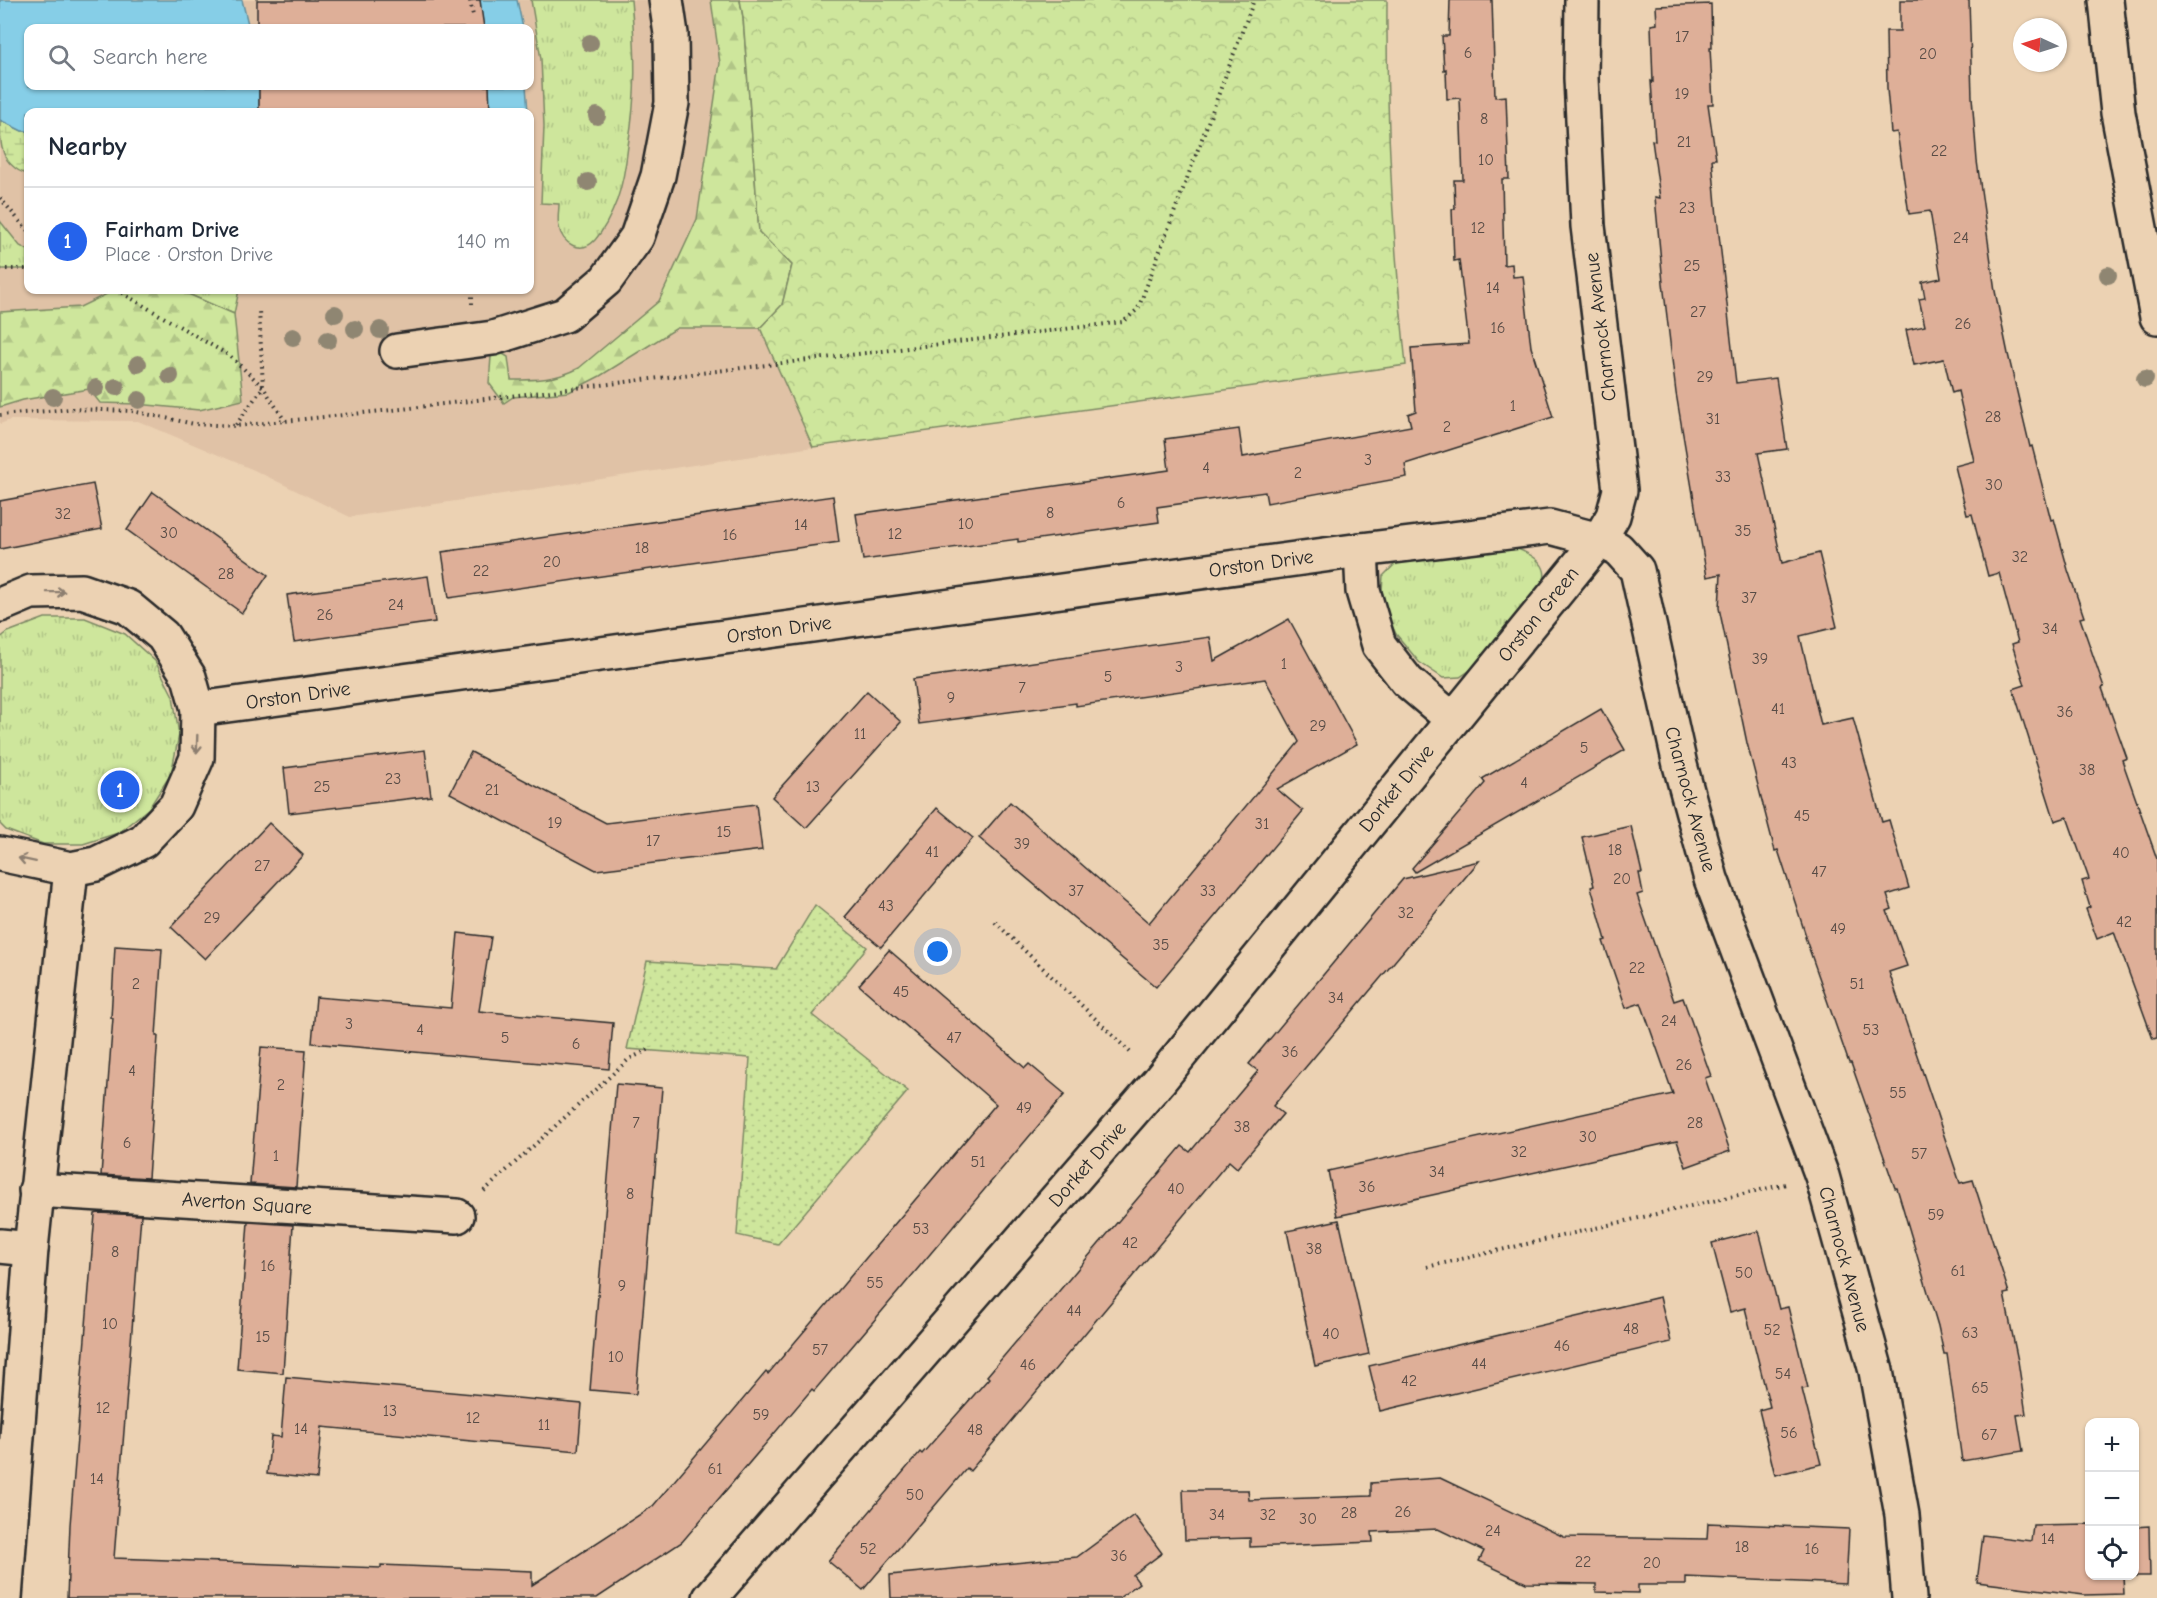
<!DOCTYPE html>
<html lang="en">
<head>
<meta charset="utf-8">
<style>
  body { margin:0; font-family:"Comic Neue",sans-serif; background:#f6f6f7; color:#1f2937 }
  .controls { position:absolute; right:18px; bottom:18px; display:grid; overflow:hidden; border-radius:12px; box-shadow:0 2px 4px #0004 }
  .controls button { width:54px; height:54px; display:grid; place-items:center; padding:0; border:0; border-bottom:2px solid #e0e1e3; background:#fff; color:#1f2937; font:30px sans-serif }
  .compass { position:absolute; left:2013px; top:18px; width:54px; height:54px; border-radius:50%; background:#fff; box-shadow:0 2px 4px #0004; rotate:274deg }
  .you { position:absolute; left:938px; top:952px; width:21px; height:21px; margin:-15px; border:4px solid #fff; border-radius:50%; background:#1a73e8; box-shadow:0 0 0 9px #1a73e833 }
  .badge { display:grid; place-items:center; width:39px; height:39px; border-radius:50%; background:#2563eb; color:#fff; font-size:20px; font-weight:700 }
  .pin { position:absolute; translate:-50% -50%; border:3px solid #fff; box-shadow:0 2px 6px #0006 }
  .list { margin:0; padding:0; list-style:none }
  h2 { display:flex; justify-content:space-between; align-items:center; height:78px; margin:0; padding:0 24px; font-size:26px }
  h2 small { font-size:20px; font-weight:400; color:#747a83 }
  .list li { display:grid; grid-template-columns:39px 1fr auto; gap:18px; align-items:center; box-sizing:border-box; height:108px; padding:0 24px; border-top:2px solid #e0e1e3 }
  .list b { display:block; font-size:22px; white-space:nowrap }
  .list p { margin:0; font-size:20px; white-space:nowrap; color:#747a83 }
  .list em { font-size:20px; font-style:normal; color:#747a83 }
  .icon { flex:none; width:33px; height:33px; fill:none; stroke:currentColor; stroke-width:2; stroke-linecap:round; stroke-linejoin:round }
  .map { position:relative; flex:none; width:2157px; height:1598px; overflow:hidden }
  .search { position:absolute; background:#fff; box-shadow:0 2px 4px #0004; left:24px; top:24px; width:510px; height:66px; display:flex; align-items:center; gap:15px; box-sizing:border-box; padding:0 21px; border-radius:12px; color:#747a83; font-size:22px }
  .panel { position:absolute; background:#fff; box-shadow:0 2px 4px #0004; left:24px; top:108px; width:510px; height:186px; border-radius:12px }
  .map>svg:first-child { display:block }
  .built { fill:#e0c2a6; fill-rule:evenodd }
  .grass { fill:url(#grass-tufts); stroke:#7c8864; stroke-width:1.5 }
  .forest { fill:url(#forest-firs); stroke:#7c8864; stroke-width:1.5 }
  .wetland { fill:url(#wetland-marsh); stroke:#7c8864; stroke-width:1.5 }
  .park { fill:url(#park-crowns); stroke:#7c8864; stroke-width:1.5 }
  .garden { fill:url(#garden-dots); stroke:#7c8864; stroke-width:1.5 }
  .water { fill:#86cee7; stroke:#628d9c; stroke-width:1.5 }
  .building { fill:#deaf98; stroke:#2b2b2b; stroke-width:1.5 }
  .lines { fill:none; stroke-linecap:round; stroke-linejoin:round }
  .minor-casing { stroke:#2b2b2b; stroke-width:38 }
  .path { stroke:#2b2b2b; stroke-width:4; stroke-dasharray:1.5 4.5; stroke-linecap:butt }
  .minor { stroke:#ecd2b3; stroke-width:33 }
  .tree { fill:#8f8672 }
  .oneway { stroke:#8c7e6f }
  .labels { text-anchor:middle; stroke-width:4.5; stroke-linejoin:round; paint-order:stroke }
  .number-label { font-size:16px; fill:#584c46 }
  .street-label { font-size:20px; fill:#2b2b2b; stroke:#ecd2b3 }
</style>
</head>
<body>
<div class="map">
<svg width="2157" height="1598" viewBox="0 0 2157 1598">
  <defs>
    <pattern id="grass-tufts" width="24" height="20" patternUnits="userSpaceOnUse" patternTransform="scale(1.5)"><rect width="24" height="20" fill="#cee69c"/><path d="M3 7l-1-3M5 7V3M7 7l1-3M15 17l-1-3M17 17v-4M19 17l1-3" fill="none" stroke="#b1c587"/></pattern>
    <pattern id="forest-firs" width="22" height="20" patternUnits="userSpaceOnUse" patternTransform="scale(1.5)"><rect width="22" height="20" fill="#cee69c"/><path d="M5 1l3.5 6h-7zM16 11l3.5 6h-7z" fill="#b1c587"/></pattern>
    <pattern id="wetland-marsh" width="20" height="14" patternUnits="userSpaceOnUse" patternTransform="scale(1.5)"><rect width="20" height="14" fill="#cee69c"/><path d="M1 5h8M5 5V1M11 12h8M15 12V8" fill="none" stroke="#b1c587"/></pattern>
    <pattern id="park-crowns" width="20" height="18" patternUnits="userSpaceOnUse" patternTransform="scale(1.5)"><rect width="20" height="18" fill="#cee69c"/><path d="M2 6a3 3 0 1 1 6 0M12 15a3 3 0 1 1 6 0" fill="none" stroke="#b1c587"/></pattern>
    <pattern id="garden-dots" width="8" height="8" patternUnits="userSpaceOnUse" patternTransform="scale(1.5)"><rect width="8" height="8" fill="#cee69c"/><path d="M2 2h.1M6 6h.1" fill="none" stroke="#b1c587" stroke-width="1.8" stroke-linecap="round"/></pattern>
  </defs>
  <rect width="100%" height="100%" fill="#ecd2b3"/>
  <filter id="ink" filterUnits="userSpaceOnUse"><feTurbulence type="fractalNoise" baseFrequency=".0167" numOctaves="2"/><feDisplacementMap in="SourceGraphic" scale="12" xChannelSelector="R" yChannelSelector="G"/><feConvolveMatrix kernelMatrix="1 2 1 2 8 2 1 2 1" color-interpolation-filters="sRGB"/></filter>
  <g filter="url(#ink)">
    <path class="built" d="M0,0H1387L1389,141L1396,270L1406,365L813,447L350,517L254,470L138,421L10,420L0,424ZM28,28H530V86H28ZM28,112H530V290H28Z"/>
    <g class="grass">
      <path d="M531,0H631C636,53 637,93 628,146C626,164 623,183 617,200C612,213 604,230 595,240C581,255 562,244 559,227C557,220 559,211 559,204L541,203L544,126L541,59Z"/>
      <path d="M0,221L20,246L28,250V269H0Z"/>
      <path d="M179,290H239L234,314Z"/>
      <path d="M1515,548C1534,555 1553,566 1541,588L1475,667L1460,677L1443,678L1419,662L1396,634L1388,617L1382,591L1383,576L1396,563L1405,561Z"/>
      <path d="M45,618H85L125,634L155,661L173,696L179,735L171,774L149,808L118,833L83,844H43L6,830L0,824V638L8,632Z"/>
    </g>
    <g class="forest">
      <path d="M711,0H740L743,17L759,232L792,265L782,305L760,328H677L600,376L569,392L513,397L504,403L489,383L491,357L498,351L508,357L511,380C536,380 557,380 579,368L659,301L697,219L720,63Z"/>
      <path d="M115,290H179L234,314L243,400L199,410L137,404L100,403L89,389L23,400L0,407V312L80,307Z"/>
    </g>
    <path class="wetland" d="M0,120L22,131H28V174C23,173 20,172 15,168C0,157 0,140 0,120Z"/>
    <path class="park" d="M740,0H1387C1386,122 1393,244 1406,365L813,447L760,328L782,305L792,265L759,232L743,17Z"/>
    <path class="garden" d="M815,905L867,947L812,1015L908,1091L778,1244L737,1235L750,1058L627,1049L647,961L776,969Z"/>
    <g class="water">
      <path d="M0,0H242L249,28H28V86H259V112H28V131H22L0,120Z"/>
      <path d="M479,0H517L523,28H484Z"/>
      <path d="M489,86H526L528,112H490Z"/>
    </g>
    <g class="building">
      <path d="M257,0H480L484,28H257Z"/>
      <path d="M1450,0H1492L1495,97L1506,96L1509,179H1502L1504,265L1512,264L1513,277L1523,276L1531,347L1553,417L1405,464L1407,477L1267,503L1265,492L1157,507L1159,522L1018,542V539L863,560L856,514L1169,470L1165,439L1239,429L1243,457L1411,426L1408,414L1416,411L1411,348L1469,344L1459,260L1454,261L1452,209H1455L1454,180H1463L1460,98L1447,99L1446,69L1444,70L1442,36H1449Z"/>
      <path d="M1900,0H1969L1972,97L1977,161L1995,291L2008,354L2030,447L2032,446L2051,520L2054,519L2068,570L2084,617L2080,618L2104,687L2102,688L2127,758L2122,760L2157,859V1038L2153,1039L2114,932L2097,939L2086,909L2090,907L2082,881L2089,879L2067,817L2055,821L2013,689L2025,685L2012,644L2018,642L1999,573L1988,576L1972,514L1967,515L1955,466L1974,461L1958,391L1952,393L1944,359L1914,365L1906,330L1925,326L1919,299L1925,298L1922,282L1941,278L1930,211L1909,214L1897,132L1891,133L1887,89L1886,31H1900Z"/>
      <path d="M1711,4L1712,48H1710L1713,104H1708L1716,159H1712L1717,217L1736,383L1776,378L1787,449L1758,453L1782,563L1819,553L1837,627L1800,636L1821,725L1853,718L1882,822L1889,820L1909,888L1887,895L1892,909L1887,911L1907,966L1889,972L1960,1183L1973,1180L2009,1293L2004,1294L2018,1361L2026,1414L2017,1415L2023,1451L1962,1461L1947,1354H1944L1938,1326L1897,1188H1895L1851,1063H1849L1805,937L1806,936L1778,850L1775,851L1747,743L1719,608L1721,574L1707,577L1676,393L1663,283L1655,197L1660,198L1652,140L1655,141L1651,81L1653,82L1651,25L1657,24L1656,6Z"/>
      <path d="M259,86H489L490,112H259Z"/>
      <path d="M93,484L102,529L0,549V501Z"/>
      <path d="M153,492L268,575L242,613L127,530Z"/>
      <path d="M833,496L839,542L449,598L442,552Z"/>
      <path d="M428,576L435,622L294,642L287,595Z"/>
      <path d="M1289,619L1357,744L1277,789L1303,811L1156,987L979,838L1010,802L1149,923L1299,742L1265,679L1076,706V703L919,724L913,679L1210,637L1214,661Z"/>
      <path d="M867,691L901,722L806,828L772,797Z"/>
      <path d="M1601,709L1625,750L1415,872L1412,868L1485,783L1482,779Z"/>
      <path d="M425,750L431,796L289,813L284,768Z"/>
      <path d="M471,752L606,823L756,804L762,850L596,870L450,793Z"/>
      <path d="M937,808L973,838L881,947L845,917Z"/>
      <path d="M269,823L303,855L205,959L171,927Z"/>
      <path d="M1631,826L1642,873H1639L1643,893L1637,895L1674,1001L1683,998L1711,1076L1705,1078L1730,1151L1686,1167L1677,1141L1337,1216L1328,1171L1673,1094L1641,1003L1626,1008L1603,941L1606,940L1591,887L1594,886L1582,837Z"/>
      <path d="M1479,861L1273,1106L1283,1114L1237,1168L1229,1161L970,1471L967,1468L863,1590L828,1561L920,1452L922,1454L989,1378L987,1376L1182,1146L1190,1152L1258,1071L1249,1064L1403,879Z"/>
      <path d="M458,933L491,937L479,1011L613,1023L609,1069L312,1043L316,997L451,1008Z"/>
      <path d="M115,946L162,949L156,1036H158L148,1178L101,1175L113,1018H111Z"/>
      <path d="M889,950L1025,1068L1029,1064L1065,1094L861,1336L814,1391L812,1389L682,1542L597,1598H67L70,1525L95,1214L98,1213L141,1215L114,1558L381,1568V1565L532,1571V1585L653,1506L766,1372L768,1374L996,1104L859,985Z"/>
      <path d="M261,1047L306,1050L296,1187L250,1184Z"/>
      <path d="M616,1084L662,1088L636,1394L590,1390Z"/>
      <path d="M1339,1220L1369,1354L1315,1366L1287,1231Z"/>
      <path d="M248,1222L293,1225L283,1373L237,1369Z"/>
      <path d="M1759,1231L1779,1309L1788,1307L1808,1388L1802,1389L1821,1464L1775,1475L1759,1410L1770,1407L1745,1308L1730,1312L1712,1243Z"/>
      <path d="M1660,1297L1671,1342L1380,1411L1369,1366Z"/>
      <path d="M286,1377L582,1404L578,1451L322,1427L317,1479L267,1474L271,1436L281,1437Z"/>
      <path d="M1440,1478L1564,1537L1707,1539L1708,1523L1849,1529L1846,1584L1686,1577V1585H1638V1593L1596,1592V1584L1526,1583L1479,1561L1484,1551L1438,1529L1372,1532L1373,1542L1250,1547V1538L1185,1540L1183,1490H1248L1249,1500L1371,1496V1483Z"/>
      <path d="M1134,1515L1162,1553L1133,1575L1139,1583L1119,1598H891L890,1575L1077,1557Z"/>
      <path d="M2090,1524V1575H2134V1527L2149,1526L2150,1576H2123L2124,1594L2084,1595L1977,1582L1983,1535L2031,1541L2033,1525Z"/>
    </g>
    <g class="lines">
      <defs>
        <g id="minor">
          <path d="M2106,0L2118,113L2157,317"/>
          <path d="M397,351L493,338L565,315L606,280L637,237L658,176L672,103L671,34L666,0"/>
          <path d="M1361,550L1363,591L1379,645L1407,681L1452,719"/>
          <path d="M0,605L31,592L82,591L128,607L163,636L189,677L198,709L197,758L176,806L143,841L96,864L71,869L0,854"/>
          <path d="M198,709L1361,550L1550,527L1599,540L1618,549L1637,570L1680,765L1711,879L1822,1176L1876,1371L1902,1515L1909,1598"/>
          <path d="M36,1190L457,1216"/>
          <path d="M0,1246L31,1249"/>
          <path d="M5,1598L31,1249L71,869"/>
          <path d="M710,1598L1159,1081L1599,540L1613,516L1620,490L1588,226L1581,78L1582,0"/>
        </g>
      </defs>
      <use href="#minor" class="minor-casing"/>
      <g class="path">
        <path d="M470,1L473,16"/>
        <path d="M0,198L28,231"/>
        <path d="M0,269H28"/>
        <path d="M117,290L230,356L263,387L285,421"/>
        <path d="M472,304V290"/>
        <path d="M0,415L71,409L132,411L194,424L236,426L402,409L1123,322L1138,309L1254,0"/>
        <path d="M236,425L263,387L259,310"/>
        <path d="M995,922L1133,1055"/>
        <path d="M484,1191L629,1059L650,1049"/>
        <path d="M1427,1267L1786,1184"/>
      </g>
      <use href="#minor" class="minor"/>
    </g>
    <g class="tree">
      <circle cx="590" cy="43" r="9"/>
      <circle cx="597" cy="116" r="9"/>
      <circle cx="588" cy="182" r="9"/>
      <circle cx="2108" cy="275" r="9"/>
      <circle cx="335" cy="314" r="9"/>
      <circle cx="355" cy="329" r="9"/>
      <circle cx="380" cy="330" r="9"/>
      <circle cx="293" cy="337" r="9"/>
      <circle cx="328" cy="340" r="9"/>
      <circle cx="138" cy="364" r="9"/>
      <circle cx="170" cy="376" r="9"/>
      <circle cx="2145" cy="379" r="9"/>
      <circle cx="116" cy="387" r="9"/>
      <circle cx="96" cy="388" r="9"/>
      <circle cx="53" cy="397" r="9"/>
      <circle cx="139" cy="400" r="9"/>
    </g>
    <defs><path id="oneway-shaft" d="M-6 0H5M1.5-3L5.5 0L1.5 3" fill="none" stroke-width="1.6" stroke-linecap="round" stroke-linejoin="round" transform="scale(1.5)"/></defs>
    <g class="oneway">
      <use href="#oneway-shaft" transform="translate(56 592) rotate(-1)"/>
      <use href="#oneway-shaft" transform="translate(197 744) rotate(92)"/>
      <use href="#oneway-shaft" transform="translate(27 860) rotate(-168)"/>
    </g>
  </g>
  <g class="labels">
    <g class="number-label">
      <text x="1682" y="42">17</text>
      <text x="1468" y="58">6</text>
      <text x="1928" y="59">20</text>
      <text x="1682" y="99">19</text>
      <text x="1484" y="124">8</text>
      <text x="1684" y="147">21</text>
      <text x="1939" y="156">22</text>
      <text x="1486" y="165">10</text>
      <text x="1687" y="213">23</text>
      <text x="1478" y="233">12</text>
      <text x="1961" y="243">24</text>
      <text x="1692" y="271">25</text>
      <text x="1493" y="293">14</text>
      <text x="1698" y="317">27</text>
      <text x="1963" y="329">26</text>
      <text x="1498" y="333">16</text>
      <text x="1705" y="382">29</text>
      <text x="1513" y="411">1</text>
      <text x="1993" y="422">28</text>
      <text x="1713" y="424">31</text>
      <text x="1447" y="432">2</text>
      <text x="1368" y="465">3</text>
      <text x="1206" y="473">4</text>
      <text x="1298" y="478">2</text>
      <text x="1723" y="482">33</text>
      <text x="1994" y="490">30</text>
      <text x="1121" y="508">6</text>
      <text x="1050" y="518">8</text>
      <text x="63" y="519">32</text>
      <text x="966" y="529">10</text>
      <text x="801" y="530">14</text>
      <text x="1743" y="536">35</text>
      <text x="169" y="538">30</text>
      <text x="895" y="539">12</text>
      <text x="730" y="540">16</text>
      <text x="642" y="553">18</text>
      <text x="2020" y="562">32</text>
      <text x="552" y="567">20</text>
      <text x="481" y="576">22</text>
      <text x="226" y="579">28</text>
      <text x="1749" y="603">37</text>
      <text x="396" y="610">24</text>
      <text x="325" y="620">26</text>
      <text x="2050" y="634">34</text>
      <text x="1760" y="664">39</text>
      <text x="1284" y="669">1</text>
      <text x="1179" y="672">3</text>
      <text x="1108" y="682">5</text>
      <text x="1022" y="693">7</text>
      <text x="951" y="703">9</text>
      <text x="1778" y="714">41</text>
      <text x="2065" y="717">36</text>
      <text x="1318" y="731">29</text>
      <text x="860" y="739">11</text>
      <text x="1584" y="753">5</text>
      <text x="1789" y="768">43</text>
      <text x="2087" y="775">38</text>
      <text x="393" y="784">23</text>
      <text x="1524" y="788">4</text>
      <text x="322" y="792">25</text>
      <text x="813" y="792">13</text>
      <text x="492" y="795">21</text>
      <text x="1802" y="821">45</text>
      <text x="555" y="828">19</text>
      <text x="1262" y="829">31</text>
      <text x="724" y="837">15</text>
      <text x="653" y="846">17</text>
      <text x="1022" y="849">39</text>
      <text x="1615" y="855">18</text>
      <text x="932" y="857">41</text>
      <text x="2121" y="858">40</text>
      <text x="262" y="871">27</text>
      <text x="1819" y="877">47</text>
      <text x="1622" y="884">20</text>
      <text x="1076" y="896">37</text>
      <text x="1208" y="896">33</text>
      <text x="886" y="911">43</text>
      <text x="1406" y="918">32</text>
      <text x="212" y="923">29</text>
      <text x="2124" y="927">42</text>
      <text x="1838" y="934">49</text>
      <text x="1161" y="950">35</text>
      <text x="1637" y="973">22</text>
      <text x="136" y="989">2</text>
      <text x="1857" y="989">51</text>
      <text x="901" y="997">45</text>
      <text x="1336" y="1003">34</text>
      <text x="1669" y="1026">24</text>
      <text x="349" y="1029">3</text>
      <text x="420" y="1035">4</text>
      <text x="1871" y="1035">53</text>
      <text x="505" y="1043">5</text>
      <text x="954" y="1043">47</text>
      <text x="576" y="1049">6</text>
      <text x="1290" y="1057">36</text>
      <text x="1684" y="1070">26</text>
      <text x="132" y="1076">4</text>
      <text x="281" y="1090">2</text>
      <text x="1898" y="1098">55</text>
      <text x="1024" y="1113">49</text>
      <text x="636" y="1128">7</text>
      <text x="1695" y="1128">28</text>
      <text x="1242" y="1132">38</text>
      <text x="1588" y="1142">30</text>
      <text x="127" y="1148">6</text>
      <text x="1519" y="1157">32</text>
      <text x="1919" y="1159">57</text>
      <text x="276" y="1161">1</text>
      <text x="978" y="1167">51</text>
      <text x="1437" y="1177">34</text>
      <text x="1367" y="1192">36</text>
      <text x="1176" y="1194">40</text>
      <text x="630" y="1199">8</text>
      <text x="1936" y="1220">59</text>
      <text x="921" y="1234">53</text>
      <text x="1130" y="1248">42</text>
      <text x="1314" y="1254">38</text>
      <text x="115" y="1257">8</text>
      <text x="268" y="1271">16</text>
      <text x="1958" y="1276">61</text>
      <text x="1744" y="1278">50</text>
      <text x="875" y="1288">55</text>
      <text x="622" y="1291">9</text>
      <text x="1074" y="1316">44</text>
      <text x="110" y="1329">10</text>
      <text x="1631" y="1334">48</text>
      <text x="1772" y="1335">52</text>
      <text x="1970" y="1338">63</text>
      <text x="1331" y="1339">40</text>
      <text x="263" y="1342">15</text>
      <text x="1562" y="1351">46</text>
      <text x="820" y="1355">57</text>
      <text x="616" y="1362">10</text>
      <text x="1479" y="1369">44</text>
      <text x="1028" y="1370">46</text>
      <text x="1783" y="1379">54</text>
      <text x="1409" y="1386">42</text>
      <text x="1980" y="1393">65</text>
      <text x="103" y="1413">12</text>
      <text x="390" y="1416">13</text>
      <text x="761" y="1420">59</text>
      <text x="473" y="1423">12</text>
      <text x="544" y="1430">11</text>
      <text x="301" y="1434">14</text>
      <text x="975" y="1435">48</text>
      <text x="1789" y="1438">56</text>
      <text x="1989" y="1440">67</text>
      <text x="715" y="1474">61</text>
      <text x="97" y="1484">14</text>
      <text x="915" y="1500">50</text>
      <text x="1403" y="1517">26</text>
      <text x="1349" y="1518">28</text>
      <text x="1217" y="1520">34</text>
      <text x="1268" y="1520">32</text>
      <text x="1308" y="1524">30</text>
      <text x="1493" y="1536">24</text>
      <text x="2048" y="1544">14</text>
      <text x="1742" y="1552">18</text>
      <text x="868" y="1554">52</text>
      <text x="1812" y="1554">16</text>
      <text x="1119" y="1561">36</text>
      <text x="1583" y="1567">22</text>
      <text x="1652" y="1568">20</text>
    </g>
    <g class="street-label">
      <text transform="translate(1600 327) rotate(-97)" y="7">Charnock Avenue</text>
      <text transform="translate(1261 563) rotate(-8)" y="7">Orston Drive</text>
      <text transform="translate(1538 614) rotate(-51)" y="7">Orston Green</text>
      <text transform="translate(779 629) rotate(-8)" y="7">Orston Drive</text>
      <text transform="translate(298 695) rotate(-8)" y="7">Orston Drive</text>
      <text transform="translate(1396 788) rotate(-51)" y="7">Dorket Drive</text>
      <text transform="translate(1691 799) rotate(75)" y="7">Charnock Avenue</text>
      <text transform="translate(1087 1164) rotate(-49)" y="7">Dorket Drive</text>
      <text transform="translate(247 1203) rotate(4)" y="7">Averton Square</text>
      <text transform="translate(1845 1259) rotate(75)" y="7">Charnock Avenue</text>
    </g>
  </g>
</svg>
<div class="controls">
<button>+</button>
<button>−</button>
<button><svg class="icon" aria-label="locate" viewBox="0 0 24 24"><circle cx="12" cy="12" r="6"/><path d="M12 2v4M12 18v4M2 12h4M18 12h4"/></svg></button>
</div>
<svg class="compass" viewBox="-18 -18 36 36"><path d="M0-13l5 13h-10z" fill="#e53935"/><path d="M0 13l5-13h-10z" fill="#747a83"/></svg>
<div class="you"></div>
<div class="pin badge" style="left:120px;top:790px">1</div>
<div class="search"><svg class="icon" aria-label="search" viewBox="0 0 24 24"><circle cx="10" cy="10" r="6"/><path d="M15 15l6 6"/></svg>Search here</div>
<section class="panel">
<h2>Nearby<small></small></h2>
<ul class="list">
<li><span class="badge">1</span><div><b>Fairham Drive</b><p>Place · Orston Drive</p></div><em>140 m</em></li>
</ul>
</section>
</div>
</body>
</html>
